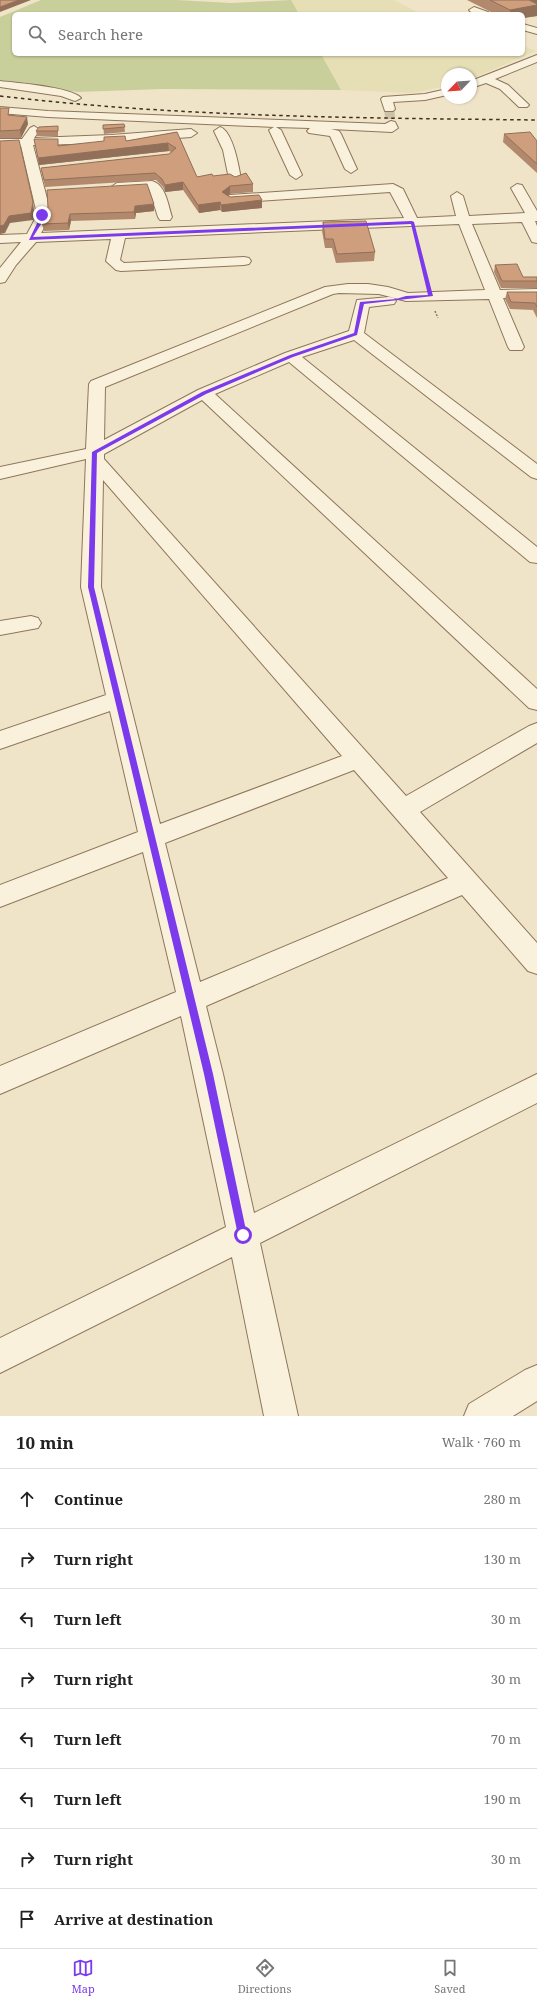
<!DOCTYPE html>
<html lang="en">
<head>
<meta charset="utf-8">
<style>
  body { margin:0; font-family:"Noto Serif",serif; background:#f6f6f6; color:#222 }
  .compass { position:absolute; left:441px; top:68px; width:36px; height:36px; border-radius:50%; background:#fff; box-shadow:0 1px 3px #0004; rotate:245deg }
  .stop { position:absolute; width:12px; height:12px; margin:-9px; border:3px solid #7c3aed; border-radius:50%; background:#fff }
  .stop.end { background:#7c3aed; border-color:#fff; box-shadow:0 1px 4px #0008 }
  .list { margin:0; padding:0; list-style:none }
  h2 { display:flex; justify-content:space-between; align-items:center; height:52px; margin:0; padding:0 16px; font-size:17px }
  h2 small { font-size:13px; font-weight:400; color:#767676 }
  .list li { display:grid; grid-template-columns:26px 1fr auto; gap:12px; align-items:center; box-sizing:border-box; height:60px; padding:0 16px; border-top:1px solid #e0e0e0 }
  .list b { display:block; font-size:15px; white-space:nowrap }
  .list em { font-size:13px; font-style:normal; color:#767676 }
  .icon { flex:none; width:22px; height:22px; fill:none; stroke:currentColor; stroke-width:2; stroke-linecap:round; stroke-linejoin:round }
  .map { position:relative; flex:none; width:537px; height:1416px; overflow:hidden }
  .search { position:absolute; background:#fff; box-shadow:0 1px 3px #0004; left:12px; right:12px; top:12px; height:44px; display:flex; align-items:center; gap:10px; box-sizing:border-box; padding:0 14px; border-radius:6px; color:#767676; font-size:15px }
  .sheet { height:532px; background:#fff }
  nav { display:flex; justify-content:space-around; align-items:center; box-sizing:border-box; height:56px; border-top:1px solid #e0e0e0; background:#fff; font-size:11px; color:#767676 }
  nav a { display:grid; justify-items:center; gap:2px }
  nav .on { color:#7c3aed }
  .map>svg:first-child { display:block }
  .farmland { fill:#e6deb5 }
  .green { fill:#c9cf9b }
  .lines { fill:none; stroke-linecap:round; stroke-linejoin:round }
  .minor-tunnel { stroke:#ccc0a6; stroke-width:10; stroke-dasharray:10 5.5; stroke-linecap:butt }
  .minor-casing { stroke:#8d765c; stroke-width:2 }
  .path { stroke:#8d765c; stroke-width:1.5; stroke-dasharray:2 1.5; stroke-linecap:butt }
  .minor { fill:#faf1dc; fill-rule:evenodd }
  .rail { stroke:#3d2e20; stroke-width:1.5; stroke-dasharray:3.5 3.5; stroke-linecap:butt }
  .wall { fill:#b2896c }
  .shaded-wall { fill:#916f58 }
  .building { fill:#cf9f7d; stroke:#916f58 }
  .route { fill:#7c3aed }
</style>
</head>
<body>
<div class="map">
<svg width="537" height="1416" viewBox="0 0 537 1416">
  <rect width="100%" height="100%" fill="#f0e4c8"/>
  <g class="farmland">
    <path d="M291,0H394L421,14H299Z"/>
    <path d="M523,46L536,51L471,79V74H447V86L412,93L341,90L321,54H523Z"/>
  </g>
  <path class="green" d="M41,0H177L231,3L291,0L299,14H14V54H321L341,90L163,89L77,92L0,80V17Z"/>
  <g class="lines">
    <path class="minor-tunnel" d="M389,109L391,124"/>
    <defs>
      <g id="minor">
        <path d="M474,7L488,12L490,14C483,14 474,16 469,10Z"/>
        <path d="M523,24L537,28V34L523,30Z"/>
        <path d="M537,55V62L495,79L508,85L527,103L529,105L527,107H519L500,89L486,83L471,88V81Z"/>
        <path d="M0,81C16,83 72,87 81,98L75,101L61,96L0,87Z"/>
        <path d="M447,89V95L425,100L393,102L395,109L393,111H385L381,99L383,97L425,94Z"/>
        <path d="M0,107L48,111L385,124L391,121L395,122L398,128L392,132L331,129L339,131L341,134L357,169L351,173L345,169L330,136L309,133L307,131L310,128L276,127L281,130L302,175L296,179L290,175L269,130L274,127L48,117L0,113Z"/>
        <path d="M34,126L40,130L34,138L111,135L191,129L197,133L191,137L111,143L33,145L50,210L48,221L41,233L404,218L390,192L230,203L224,199L230,195L393,184L403,189L417,218L456,216L451,196L457,192L463,196L469,216L525,213L511,188L517,184L522,185L537,211V221H535L537,226V243L532,242L522,222L472,224L500,290L537,289V297L503,298L524,347L522,350H510L508,347L489,299L406,301L379,294L339,293L333,294L105,387L104,440L198,390L285,353L349,331L357,300L389,297L394,298L396,301L394,304L369,307L364,333L537,464V479L531,477L354,340L302,357L537,547V563L530,562L289,362L215,394L537,689V710L529,708L202,400L104,454V459L406,796L529,726L537,723V743L420,812L537,943V974L528,971L462,895L206,1006L223,1074L254,1213L537,1074V1103L260,1243L298,1416H264L232,1257L0,1373V1338L226,1227L181,1016L0,1094V1066L176,992L143,852L0,907V885L138,832L110,711L0,749V731L106,695L81,587L86,459L0,479V467L86,449L89,384L91,381L325,287L348,284H368L388,287L408,293L485,290L459,224L125,238L120,260L124,263L244,257L249,258L251,261L249,264L244,265L121,271L116,270L106,261L111,239L36,242L16,265L5,282L0,283V268L21,242L0,243V235L27,234L34,221L36,210L21,146L0,147V139H22L30,128ZM103,480L342,756L160,824L101,587ZM354,770L448,878L200,982L165,843Z"/>
        <path d="M220,127C233,131 239,167 241,179L239,182L235,183L229,179L223,150L214,131Z"/>
        <path d="M152,181C166,185 168,205 172,217L170,220H160L158,217L149,189L117,191L111,187L117,183Z"/>
        <path d="M31,616L38,618L41,623L38,628L0,635V621Z"/>
        <path d="M537,1365V1401L513,1416H464L469,1404L525,1370Z"/>
      </g>
    </defs>
    <use href="#minor" class="minor-casing"/>
    <g class="path">
      <path d="M416,237L427,281"/>
      <path d="M435,311L438,318"/>
    </g>
    <use href="#minor" class="minor"/>
    <path class="rail" d="M0,96C179,117 357,118 537,120"/>
  </g>
  <g class="wall">
    <path d="M467,0H537V16L523,18V14H495Z"/>
    <path d="M0,108L10,115L28,124L21,138H0Z"/>
    <path d="M124,124L125,132L104,134L103,125Z"/>
    <path d="M58,126V136H37L36,131Z"/>
    <path d="M177,132L197,177L213,176L235,177L253,184V192L230,194L228,195L230,197L262,200V208L222,212L220,210L199,213L183,190L165,192L163,187L156,180L45,187L41,168L169,154L171,152L169,151L39,165L34,139L59,146L126,141Z"/>
    <path d="M504,134L537,141V173L503,142Z"/>
    <path d="M48,208L154,211L136,213L135,219L71,221L69,230L44,231L42,224Z"/>
    <path d="M323,222L375,252L374,261L336,263L332,248H325L322,231Z"/>
    <path d="M495,265L523,277H537V288H501L494,272Z"/>
    <path d="M507,292H537V318L533,310L510,309L505,299Z"/>
  </g>
  <g class="shaded-wall">
    <path d="M19,0H31L0,12V7Z"/>
    <path d="M522,0H537V4Z"/>
    <path d="M537,5V16L523,18V14H510V10Z"/>
    <path d="M27,117L28,124L21,138L20,130Z"/>
    <path d="M168,143L169,151L39,165L38,158Z"/>
    <path d="M183,182V190L165,192V185Z"/>
    <path d="M230,186V194L223,199L222,192Z"/>
    <path d="M262,200V208L222,212L221,205Z"/>
    <path d="M33,202L34,210L33,220L10,223L5,233L0,234V226L9,216Z"/>
    <path d="M220,202V210L199,213L198,205Z"/>
    <path d="M154,204V211L136,213L135,219L134,212L135,206Z"/>
    <path d="M70,214L71,221L69,230L68,223Z"/>
  </g>
  <g class="building">
    <path d="M0,0H19L0,7Z"/>
    <path d="M490,0H529L537,4V5L510,10Z"/>
    <path d="M0,108H9L8,115L27,117L20,130L0,131Z"/>
    <path d="M124,124L125,127L103,129V125Z"/>
    <path d="M58,126V131H36L39,127Z"/>
    <path d="M177,132L197,177L212,174L213,176L230,174L235,177L246,173L253,184L230,186L222,192L230,197L259,195L262,200L221,205L220,202L198,205L183,182L165,185L162,179L155,173L44,180L41,168L169,154L176,148L168,143L38,158L34,139H58V146L104,141V137L125,136L126,141Z"/>
    <path d="M530,132L537,141V164L504,134Z"/>
    <path d="M19,140L33,202L31,213L9,216L4,225L0,226V141Z"/>
    <path d="M147,184L154,204L135,206L134,212L70,214L68,223L42,224L48,208L47,190Z"/>
    <path d="M366,221L375,252L337,254L333,239H325L323,222Z"/>
    <path d="M517,264L523,277H537V281H502L495,265Z"/>
    <path d="M507,292H537V307L535,303L511,302Z"/>
  </g>
  <path class="route" d="M44,214L43,221L33,237L412,221L414,222L433,296L364,304L357,335L293,357L206,394L97,453L94,587L213,1074L247,1235L243,1240L238,1235L204,1074L88,587L92,452L202,392L290,355L354,333L360,302L396,299L406,296L428,295L411,224L29,240L41,215Z"/>
</svg>
<svg class="compass" viewBox="-18 -18 36 36"><path d="M0-13l5 13h-10z" fill="#e53935"/><path d="M0 13l5-13h-10z" fill="#767676"/></svg>
<div class="stop" style="left:243px;top:1235px"></div>
<div class="stop end" style="left:42px;top:215px"></div>
<div class="search"><svg class="icon" aria-label="search" viewBox="0 0 24 24"><circle cx="10" cy="10" r="6"/><path d="M15 15l6 6"/></svg>Search here</div>
</div>
<section class="sheet">
<h2>10 min<small>Walk · 760 m</small></h2>
<ul class="list">
<li><svg class="icon" aria-label="ahead" viewBox="0 0 24 24"><path d="M12 20V5M6 11l6-6 6 6"/></svg><div><b>Continue</b></div><em>280 m</em></li>
<li><svg class="icon" aria-label="right" viewBox="0 0 24 24"><path d="M7 20v-9h11M14 6l5 5-5 5"/></svg><div><b>Turn right</b></div><em>130 m</em></li>
<li><svg class="icon" aria-label="left" viewBox="0 0 24 24"><path d="M17 20v-9H6M10 6l-5 5 5 5"/></svg><div><b>Turn left</b></div><em>30 m</em></li>
<li><svg class="icon" aria-label="right" viewBox="0 0 24 24"><path d="M7 20v-9h11M14 6l5 5-5 5"/></svg><div><b>Turn right</b></div><em>30 m</em></li>
<li><svg class="icon" aria-label="left" viewBox="0 0 24 24"><path d="M17 20v-9H6M10 6l-5 5 5 5"/></svg><div><b>Turn left</b></div><em>70 m</em></li>
<li><svg class="icon" aria-label="left" viewBox="0 0 24 24"><path d="M17 20v-9H6M10 6l-5 5 5 5"/></svg><div><b>Turn left</b></div><em>190 m</em></li>
<li><svg class="icon" aria-label="right" viewBox="0 0 24 24"><path d="M7 20v-9h11M14 6l5 5-5 5"/></svg><div><b>Turn right</b></div><em>30 m</em></li>
<li><svg class="icon" aria-label="arrive" viewBox="0 0 24 24"><path d="M6 21V4h12l-3 4 3 4H6"/></svg><div><b>Arrive at destination</b></div></li>
</ul>
</section>
<nav>
<a class="on"><svg class="icon" aria-label="map" viewBox="0 0 24 24"><path d="M3 6l6-2 6 2 6-2v14l-6 2-6-2-6 2zM9 4v14M15 6v14"/></svg>Map</a>
<a><svg class="icon" aria-label="directions" viewBox="0 0 24 24"><path d="M12 3l9 9-9 9-9-9zM9 14v-3h6M13 9l2 2-2 2"/></svg>Directions</a>
<a><svg class="icon" aria-label="saved" viewBox="0 0 24 24"><path d="M7 4h10v16l-5-4-5 4z"/></svg>Saved</a>
</nav>
</body>
</html>
